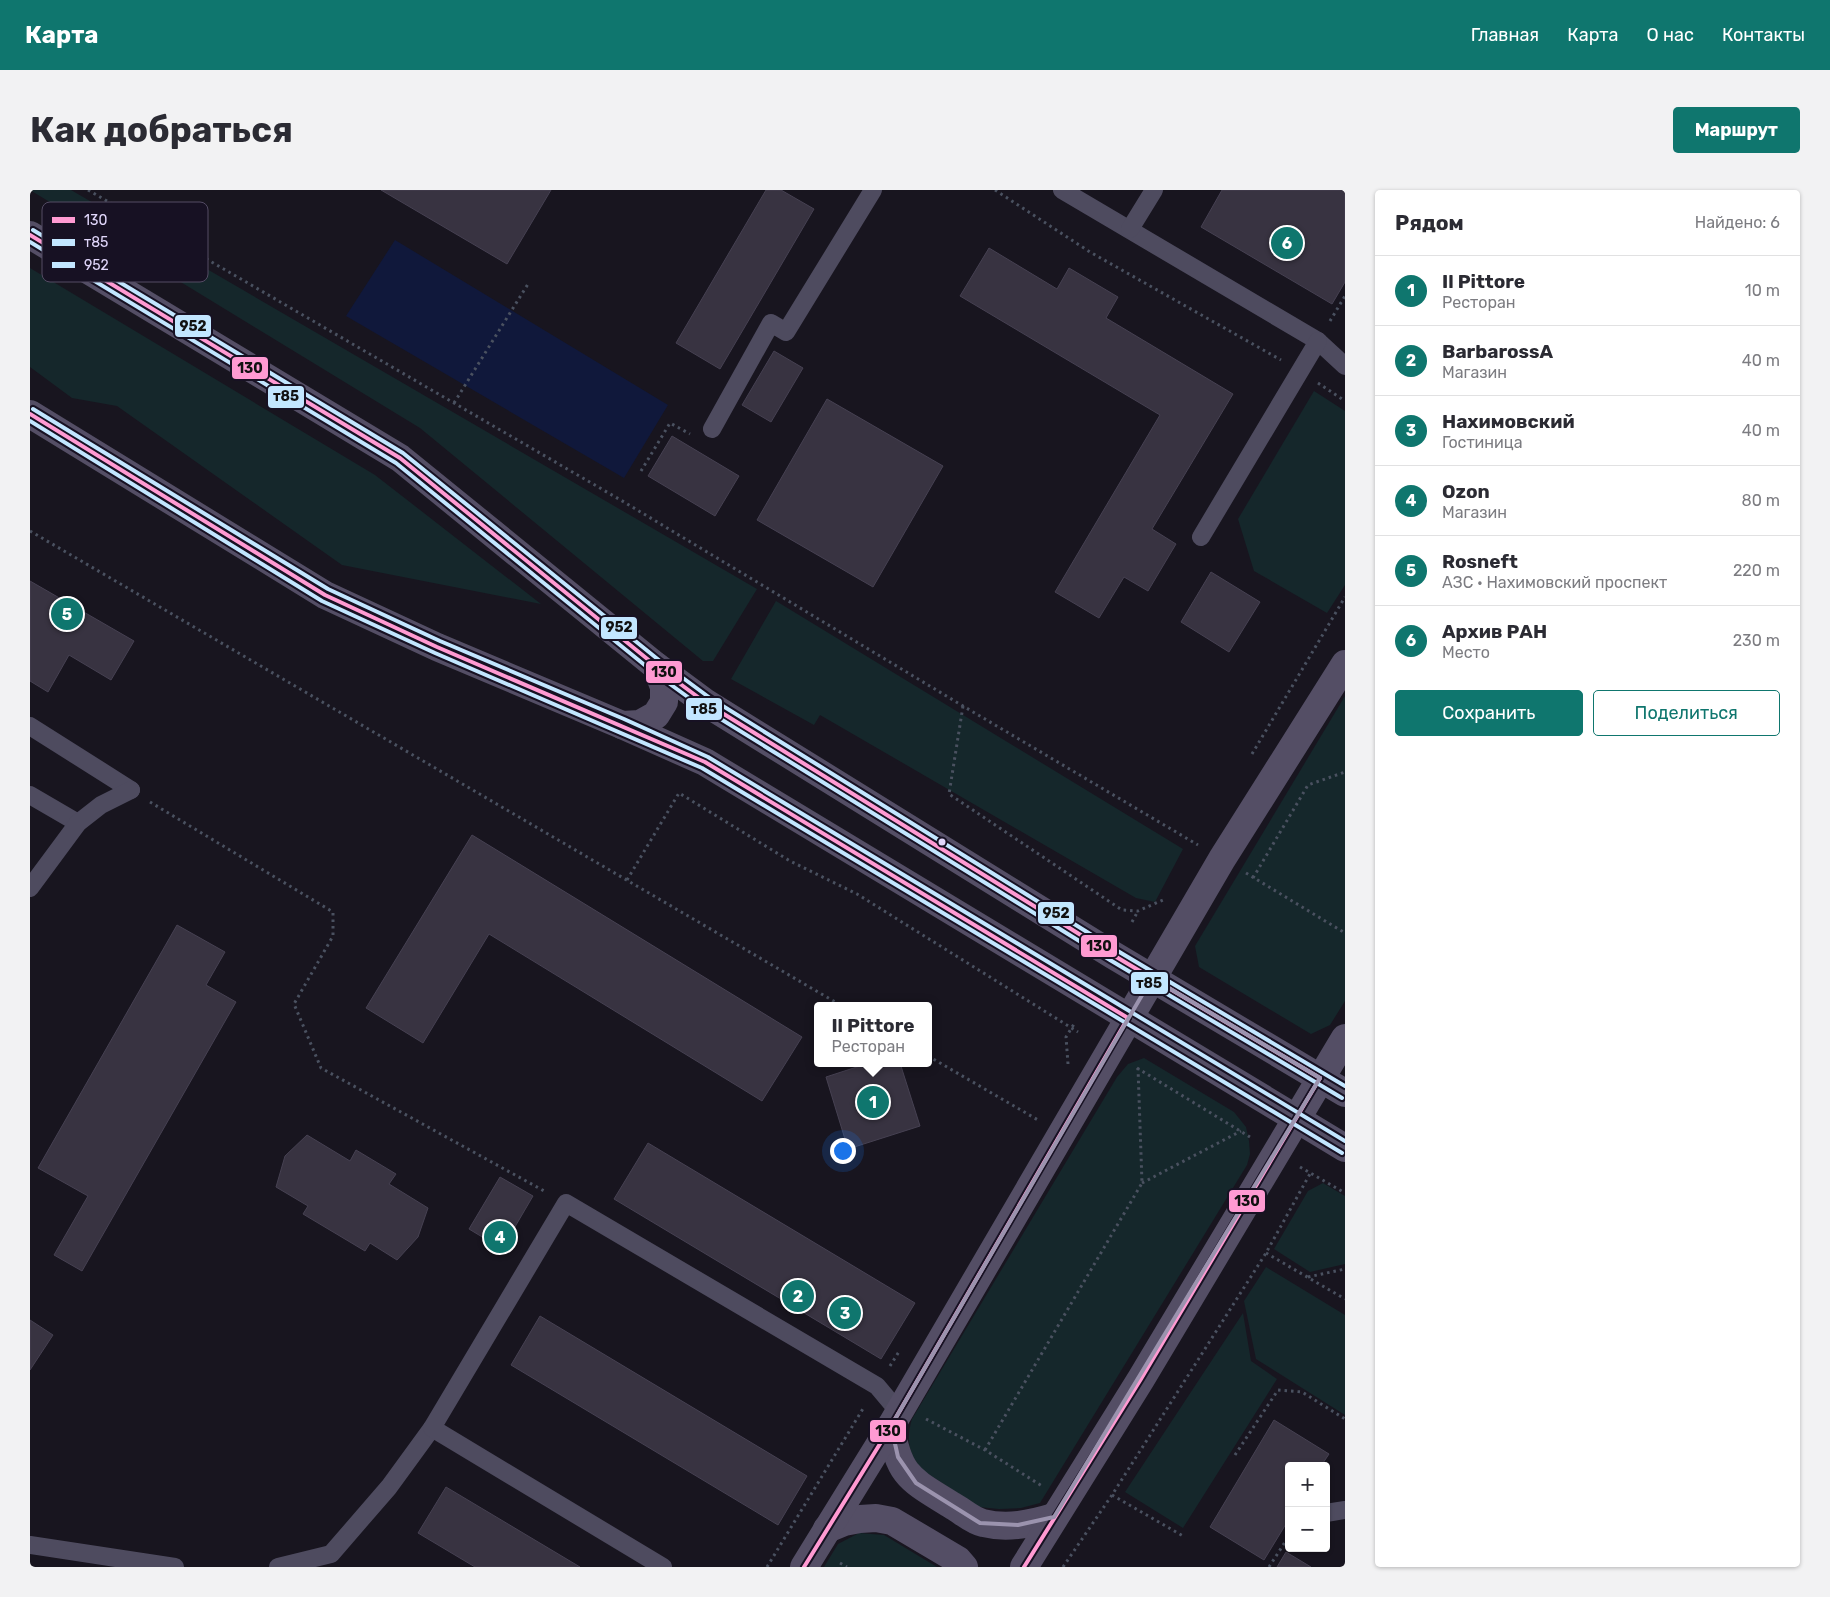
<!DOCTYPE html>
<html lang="ru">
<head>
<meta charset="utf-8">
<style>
  body { margin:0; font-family:Rubik,sans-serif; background:#f2f2f3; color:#2b2b33 }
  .controls { position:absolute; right:15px; bottom:15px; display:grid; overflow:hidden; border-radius:5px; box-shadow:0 1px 4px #0004 }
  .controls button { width:45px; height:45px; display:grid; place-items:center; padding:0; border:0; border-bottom:1px solid #e1e1e2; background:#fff; color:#2b2b33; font:25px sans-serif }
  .you { position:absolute; left:812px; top:960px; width:18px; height:18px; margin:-12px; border:4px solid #fff; border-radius:50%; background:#1a73e8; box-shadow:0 0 0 8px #1a73e833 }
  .badge { display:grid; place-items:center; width:32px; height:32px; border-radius:50%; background:#0f766e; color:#fff; font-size:16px; font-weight:700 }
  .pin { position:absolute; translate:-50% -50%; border:2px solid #fff; box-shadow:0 1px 5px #0006 }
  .popup { position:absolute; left:784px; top:812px; width:118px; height:65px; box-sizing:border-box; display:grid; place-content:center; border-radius:5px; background:#fff; filter:drop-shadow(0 1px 4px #0005); font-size:16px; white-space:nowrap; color:#7c7c81 }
  .popup b { font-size:19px; color:#2b2b33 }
  .popup::after { content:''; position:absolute; left:50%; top:100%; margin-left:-10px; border:10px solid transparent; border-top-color:#fff }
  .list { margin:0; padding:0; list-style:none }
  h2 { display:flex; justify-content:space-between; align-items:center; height:65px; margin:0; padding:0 20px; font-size:21px }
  h2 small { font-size:16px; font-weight:400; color:#7c7c81 }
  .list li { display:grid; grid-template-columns:32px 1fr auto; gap:15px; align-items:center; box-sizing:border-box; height:70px; padding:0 20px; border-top:1px solid #e1e1e2 }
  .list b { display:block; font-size:19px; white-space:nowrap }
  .list p { margin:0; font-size:16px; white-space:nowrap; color:#7c7c81 }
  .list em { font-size:16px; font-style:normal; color:#7c7c81 }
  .actions { display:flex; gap:10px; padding:15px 20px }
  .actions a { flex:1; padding:11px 0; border:1px solid #0f766e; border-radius:5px; text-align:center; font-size:18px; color:#0f766e }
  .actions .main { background:#0f766e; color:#fff }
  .map { position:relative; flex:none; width:1315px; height:1377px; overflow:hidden; border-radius:5px }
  header { display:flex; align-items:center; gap:30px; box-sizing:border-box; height:70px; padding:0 25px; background:#0f766e; color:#fff }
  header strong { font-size:24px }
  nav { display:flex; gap:28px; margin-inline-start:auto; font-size:18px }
  .intro { display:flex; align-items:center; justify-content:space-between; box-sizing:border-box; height:120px; padding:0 30px }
  h1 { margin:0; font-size:35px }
  .button { padding:12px 22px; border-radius:5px; background:#0f766e; color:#fff; font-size:18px; font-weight:700 }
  main { display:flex; gap:30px; padding:0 30px }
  aside { flex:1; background:#fff; border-radius:5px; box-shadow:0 1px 4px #0004 }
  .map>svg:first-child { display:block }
  .green { fill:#15272b }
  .water { fill:#10183b }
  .building { fill:#383341; stroke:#464152 }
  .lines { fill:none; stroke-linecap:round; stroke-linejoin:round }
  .path { stroke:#4a5160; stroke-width:3; stroke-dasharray:2.5 4; stroke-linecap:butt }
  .lane { stroke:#4e4b5f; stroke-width:18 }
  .secondary { stroke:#544e65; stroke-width:28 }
  .bus-1-casing { stroke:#171123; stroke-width:8 }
  .bus-2-casing { stroke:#171123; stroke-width:8 }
  .bus-3-casing { stroke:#171123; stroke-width:8 }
  .bus-1 { stroke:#ff9ad2; stroke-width:4 }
  .bus-2 { stroke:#c2e6ff; stroke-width:4 }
  .bus-3 { stroke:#c2e6ff; stroke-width:4 }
  .marked { fill:none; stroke:#9b93ae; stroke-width:4; stroke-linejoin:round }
  .bus-dot { fill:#e1d7fb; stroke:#171123; stroke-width:2 }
  .key { fill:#171123; stroke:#544c64; stroke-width:1 }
  .key-label { font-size:14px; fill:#e1d7fb }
  .line-badge { stroke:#171123; stroke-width:2 }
  .pale-badge-label { font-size:14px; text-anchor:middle; font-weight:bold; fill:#111 }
</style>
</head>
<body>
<header>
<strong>Карта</strong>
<nav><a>Главная</a><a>Карта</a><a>О нас</a><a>Контакты</a></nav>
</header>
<div class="intro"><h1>Как добраться</h1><a class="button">Маршрут</a></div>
<main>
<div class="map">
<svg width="1315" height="1377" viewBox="0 0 1315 1377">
  <rect width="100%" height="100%" fill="#18151f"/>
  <g class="green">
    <path d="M0,0H41L727,399L683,471H673L390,238Z"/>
    <path d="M0,78L345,285L511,414L312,375L87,216L42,208L0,177Z"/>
    <path d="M1284,201L1315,221V395L1297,423L1224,381L1208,329Z"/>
    <path d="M746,411L1153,659L1125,712L1106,708L790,525L784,535L701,489Z"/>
    <path d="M1315,506V811L1300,835L1281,844L1169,777L1165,756Z"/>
    <path d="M1114,868L1204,922L1216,937L1219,951L1220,964L1217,975L1010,1313L991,1318L969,1319L949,1317L892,1280C878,1265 876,1248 882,1229L1087,887L1098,874Z"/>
    <path d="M1293,993L1315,1006V1074L1280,1082L1244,1059L1278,1001Z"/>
    <path d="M1236,1077L1315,1125V1225L1226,1169L1214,1111Z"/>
    <path d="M1213,1123L1221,1171L1247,1189L1153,1338L1095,1302Z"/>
    <path d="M829,1343L854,1345L907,1377H794L808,1354Z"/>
  </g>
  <path class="water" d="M365,50L638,215L594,288L316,126Z"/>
  <g class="building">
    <path d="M351,0H521L477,74Z"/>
    <path d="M736,0H751L784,19L690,179L646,153Z"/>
    <path d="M1192,0H1315V92L1302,114L1171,37Z"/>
    <path d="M959,58L1027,99L1039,78L1088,107L1076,128L1203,204L1122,339L1146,354L1118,401L1094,387L1069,428L1025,402L1130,225L930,106Z"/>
    <path d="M744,161L773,178L741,232L712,215Z"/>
    <path d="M797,209L913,276L843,397L727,330Z"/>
    <path d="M642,246L709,286L685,326L618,286Z"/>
    <path d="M1181,382L1230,412L1199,462L1151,432Z"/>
    <path d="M0,391L104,451L81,490L39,465L18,502L0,491Z"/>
    <path d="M442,645L772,847L732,911L459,744L393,853L336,818Z"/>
    <path d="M147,735L195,762L176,795L206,812L52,1081L24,1065L58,1006L8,978Z"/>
    <path d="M839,873H870L890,936L818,959L796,887Z"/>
    <path d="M277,945L320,971L326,960L366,984L359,994L398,1018L388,1047L367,1070L340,1053L335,1061L273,1024L278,1016L246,997L255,966Z"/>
    <path d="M618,953L885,1113L851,1169L584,1009Z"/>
    <path d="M470,987L503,1006L472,1059L439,1039Z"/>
    <path d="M510,1126L777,1286L748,1335L481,1175Z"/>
    <path d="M0,1130L23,1145L0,1180Z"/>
    <path d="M1244,1230L1299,1264L1291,1276H1259V1329L1234,1370L1180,1337Z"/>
    <path d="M416,1297L550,1377H445L388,1343Z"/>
    <path d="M1256,1362L1281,1377H1247Z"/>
  </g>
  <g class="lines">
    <g class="path">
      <path d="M58,0L594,312L933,516L1168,655"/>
      <path d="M965,0L1060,62L1251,170"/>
      <path d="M1300,131L1315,106"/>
      <path d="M1288,193L1315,211"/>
      <path d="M424,213L498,94"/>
      <path d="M611,281L640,233L660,244"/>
      <path d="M0,341L812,816"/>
      <path d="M933,516L919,604L1092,720L1108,721L1133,710"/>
      <path d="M1222,564L1315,407"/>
      <path d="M120,612L303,722V746L264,814L291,878L516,1002"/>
      <path d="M1216,683L1315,743"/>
      <path d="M1223,688L1278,595L1315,582"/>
      <path d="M597,690L649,603L760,671L827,704L1048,842"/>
      <path d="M1102,732L1108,721"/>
      <path d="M898,866L1008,930"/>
      <path d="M1038,874L1036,847L1044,834"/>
      <path d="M1107,878L1220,947"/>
      <path d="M1270,977L1315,1003"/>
      <path d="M1112,993L1211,941"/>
      <path d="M1236,1063L1315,1109"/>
      <path d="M1278,1087L1315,1079"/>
      <path d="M860,1176L870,1160"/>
      <path d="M896,1229L955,1260L1012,1296"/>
      <path d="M955,1260L1112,993L1108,878"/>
      <path d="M1205,1265L1248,1200L1272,1202L1315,1229"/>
      <path d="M1082,1305L1153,1346"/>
      <path d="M810,1373L817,1377"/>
      <path d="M737,1377L834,1217"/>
      <path d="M1033,1377L1082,1305L1236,1063L1281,982"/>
      <path d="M1239,1377L1259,1346"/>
    </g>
    <g class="lane">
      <path d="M1032,0L1288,151L1315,176"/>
      <path d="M1100,39L1124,0"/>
      <path d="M682,239L741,133L756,142L843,0"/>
      <path d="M1171,347L1288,151"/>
      <path d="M0,536L101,600"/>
      <path d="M0,605L48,633"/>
      <path d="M0,698L48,633L71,615L101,600"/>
      <path d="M1296,1323L1315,1320"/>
      <path d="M0,1355L145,1377"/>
      <path d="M248,1377L301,1364L359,1297L402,1238"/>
      <path d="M633,1377L402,1238L536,1013L847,1196L868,1221"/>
    </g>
    <g class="secondary">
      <path d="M0,45L370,268L626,476L676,513L1083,765L1315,903"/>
      <path d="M0,224L295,405L407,457L592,535L675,572L1315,958"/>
      <path d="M592,535L610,534L626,525L634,512V497L626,476"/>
      <path d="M861,1236C868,1287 882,1290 923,1316C932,1321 943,1331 953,1333C977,1339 1001,1334 1024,1327"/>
      <path d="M797,1339L814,1332L830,1329L846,1328L862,1331L928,1370L934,1377"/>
      <path d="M774,1377L861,1236L1192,669L1315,474"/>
      <path d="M994,1377L1111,1189L1315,848"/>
    </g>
    <defs>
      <g id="bus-1">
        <path d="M0,45L370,268L626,476L676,513L1083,765L1290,888"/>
        <path d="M0,224L295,405L407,457L675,572L1098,828"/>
        <path d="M774,1377L861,1236L1098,828"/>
        <path d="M994,1377L1111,1189L1290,888"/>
      </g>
      <g id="bus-2">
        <path d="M0,52L366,273L622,481L673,518L1080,770L1312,908"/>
        <path d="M0,231L292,411L405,463L672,578L1312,963"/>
      </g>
      <g id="bus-3">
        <path d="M3,40L373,263L630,471L680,508L1086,760L1315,896"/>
        <path d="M3,219L298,399L410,451L594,529L678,567L1315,951"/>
      </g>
    </defs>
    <use href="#bus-1" class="bus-1-casing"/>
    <use href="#bus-2" class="bus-2-casing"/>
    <use href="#bus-3" class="bus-3-casing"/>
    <use href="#bus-1" class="bus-1"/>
    <use href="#bus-2" class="bus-2"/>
    <use href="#bus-3" class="bus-3"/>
  </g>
  <path class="marked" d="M1122,788L1290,888L1024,1327L988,1335L950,1333L886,1293L868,1267L861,1236Z"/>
  <circle class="bus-dot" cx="912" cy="652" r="4.5"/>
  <rect x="12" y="12" width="166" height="80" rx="8" class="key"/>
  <rect x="22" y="27" width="23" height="6" fill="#ff9ad2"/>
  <rect x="22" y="49" width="23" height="7" fill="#c2e6ff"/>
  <rect x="22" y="72" width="23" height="6" fill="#c2e6ff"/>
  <g class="key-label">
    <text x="54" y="35">130</text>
    <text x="54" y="57">т85</text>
    <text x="54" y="80">952</text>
  </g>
  <g class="line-badge">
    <rect x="144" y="124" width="38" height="24" rx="5" fill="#c2e6ff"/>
    <rect x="201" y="166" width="38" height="24" rx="5" fill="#ff9ad2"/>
    <rect x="237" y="195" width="38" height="24" rx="5" fill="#c2e6ff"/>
    <rect x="570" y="426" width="38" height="24" rx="5" fill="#c2e6ff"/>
    <rect x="615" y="470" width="38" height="24" rx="5" fill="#ff9ad2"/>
    <rect x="655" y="507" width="38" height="24" rx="5" fill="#c2e6ff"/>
    <rect x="1007" y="711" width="38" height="24" rx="5" fill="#c2e6ff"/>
    <rect x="1050" y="744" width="38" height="24" rx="5" fill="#ff9ad2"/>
    <rect x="1100" y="781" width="39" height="24" rx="5" fill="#c2e6ff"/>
    <rect x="1198" y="999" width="38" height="24" rx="5" fill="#ff9ad2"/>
    <rect x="839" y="1229" width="38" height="24" rx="5" fill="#ff9ad2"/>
  </g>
  <g class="pale-badge-label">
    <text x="163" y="141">952</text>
    <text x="220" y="183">130</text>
    <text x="256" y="211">т85</text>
    <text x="589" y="442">952</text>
    <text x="634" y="487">130</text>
    <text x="674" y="524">т85</text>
    <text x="1026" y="728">952</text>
    <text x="1069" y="761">130</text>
    <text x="1119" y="798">т85</text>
    <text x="1217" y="1016">130</text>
    <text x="858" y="1246">130</text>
  </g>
</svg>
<div class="controls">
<button>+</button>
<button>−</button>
</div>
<div class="you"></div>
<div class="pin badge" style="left:843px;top:912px">1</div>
<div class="popup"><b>Il Pittore</b>Ресторан</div>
<div class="pin badge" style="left:768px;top:1106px">2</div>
<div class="pin badge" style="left:815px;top:1123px">3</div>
<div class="pin badge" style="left:470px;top:1047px">4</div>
<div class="pin badge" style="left:37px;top:424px">5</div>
<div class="pin badge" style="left:1257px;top:53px">6</div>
</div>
<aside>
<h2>Рядом<small>Найдено: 6</small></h2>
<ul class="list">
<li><span class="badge">1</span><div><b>Il Pittore</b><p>Ресторан</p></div><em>10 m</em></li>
<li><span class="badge">2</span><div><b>BarbarossA</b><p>Магазин</p></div><em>40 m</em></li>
<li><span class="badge">3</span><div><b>Нахимовский</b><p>Гостиница</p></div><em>40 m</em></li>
<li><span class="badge">4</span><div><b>Ozon</b><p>Магазин</p></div><em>80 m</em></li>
<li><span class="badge">5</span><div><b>Rosneft</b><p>АЗС · Нахимовский проспект</p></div><em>220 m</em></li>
<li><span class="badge">6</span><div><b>Архив РАН</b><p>Место</p></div><em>230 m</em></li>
</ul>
<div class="actions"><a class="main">Сохранить</a><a>Поделиться</a></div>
</aside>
</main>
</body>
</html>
